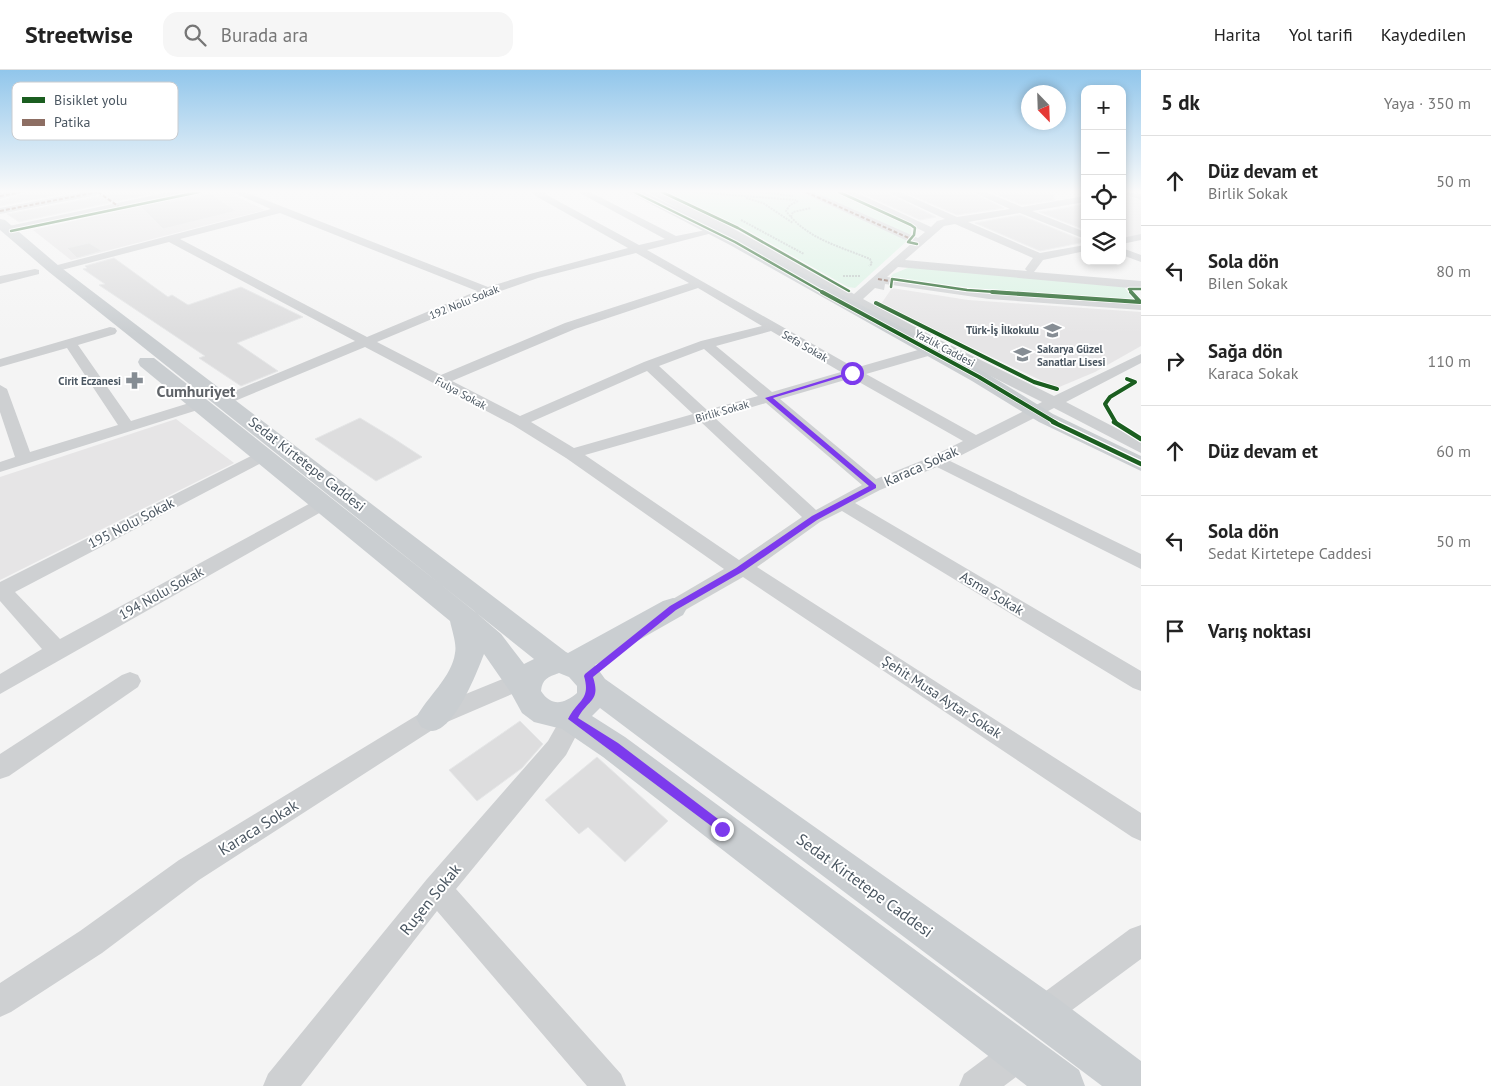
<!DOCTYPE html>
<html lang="tr">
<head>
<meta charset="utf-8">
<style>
  body { margin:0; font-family:"PT Sans",sans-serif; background:#f6f6f6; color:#222 }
  .controls { position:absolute; right:15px; top:15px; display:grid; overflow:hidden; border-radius:10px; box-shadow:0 2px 8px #0003 }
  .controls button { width:45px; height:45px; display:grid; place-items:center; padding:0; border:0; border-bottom:1px solid #e0e0e0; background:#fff; color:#222; font:25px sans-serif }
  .compass { position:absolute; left:1021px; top:15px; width:45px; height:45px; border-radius:50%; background:#fff; box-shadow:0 2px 8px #0003; rotate:157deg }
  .stop { position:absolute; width:15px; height:15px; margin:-11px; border:4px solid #7c3aed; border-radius:50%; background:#fff }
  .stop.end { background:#7c3aed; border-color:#fff; box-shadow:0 1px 5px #0008 }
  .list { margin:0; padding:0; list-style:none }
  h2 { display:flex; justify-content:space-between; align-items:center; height:65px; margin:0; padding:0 20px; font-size:21px }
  h2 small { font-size:16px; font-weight:400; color:#767676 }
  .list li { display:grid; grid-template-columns:32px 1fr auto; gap:15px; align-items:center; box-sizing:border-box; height:90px; padding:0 20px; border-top:1px solid #e0e0e0 }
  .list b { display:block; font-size:19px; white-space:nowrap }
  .list p { margin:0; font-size:16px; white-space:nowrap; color:#767676 }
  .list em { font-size:16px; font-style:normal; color:#767676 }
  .icon { flex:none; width:28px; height:28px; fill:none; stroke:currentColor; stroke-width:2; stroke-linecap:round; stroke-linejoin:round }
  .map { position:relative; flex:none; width:1141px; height:1016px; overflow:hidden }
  header { display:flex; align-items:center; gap:30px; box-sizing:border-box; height:70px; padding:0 25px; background:#fff; border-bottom:1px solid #e0e0e0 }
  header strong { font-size:24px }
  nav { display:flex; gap:28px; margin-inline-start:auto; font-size:18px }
  .search { width:350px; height:45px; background:#f6f6f6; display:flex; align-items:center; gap:12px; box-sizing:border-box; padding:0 18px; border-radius:15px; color:#767676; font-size:19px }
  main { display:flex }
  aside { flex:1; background:#fff }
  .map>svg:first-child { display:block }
  .education { fill:#e6e5e6 }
  .green { fill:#d9f2e3 }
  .building { fill:#ddddde; stroke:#e5e6e7 }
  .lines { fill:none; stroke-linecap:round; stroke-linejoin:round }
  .path { stroke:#bcc7c4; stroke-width:2; stroke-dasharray:2 1; stroke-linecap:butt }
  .minor { fill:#ced0d2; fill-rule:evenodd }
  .major { fill:#caced1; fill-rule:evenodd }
  .quiet { stroke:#8d6e63; stroke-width:2; stroke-dasharray:4 2; stroke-linecap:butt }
  .cycleway-far2-casing { stroke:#fff; stroke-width:4.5 }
  .cycleway-far1-casing { stroke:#fff; stroke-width:5.5 }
  .cycleway-casing { stroke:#fff; stroke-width:7 }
  .cycleway-far2 { stroke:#1b5e20; stroke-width:2.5 }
  .cycleway-far1 { stroke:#1b5e20; stroke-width:4 }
  .cycleway { stroke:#1b5e20; stroke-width:4.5 }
  .route { fill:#7c3aed }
  .labels { text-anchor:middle; stroke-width:4; stroke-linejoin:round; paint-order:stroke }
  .far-street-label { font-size:11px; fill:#4a5661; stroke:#fff }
  .far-poi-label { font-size:11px; font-weight:bold; fill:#4a5661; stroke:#fff; text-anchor:end }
  .street-label { font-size:14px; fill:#4a5661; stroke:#fff }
  .far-district-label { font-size:16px; font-weight:bold; fill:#5f6368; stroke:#fff }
  .near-street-label { font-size:16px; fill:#4a5661; stroke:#fff }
  .key { fill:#fff; stroke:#c9ccd0; stroke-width:1 }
  .key-label { font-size:14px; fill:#4a5661 }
</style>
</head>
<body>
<header>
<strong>Streetwise</strong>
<div class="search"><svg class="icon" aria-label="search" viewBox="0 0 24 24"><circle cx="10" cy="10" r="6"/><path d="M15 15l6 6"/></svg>Burada ara</div>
<nav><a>Harita</a><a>Yol tarifi</a><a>Kaydedilen</a></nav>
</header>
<main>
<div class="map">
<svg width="1141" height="1016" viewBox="0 0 1141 1016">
  <rect width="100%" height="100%" fill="#f4f4f4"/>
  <g class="education">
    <path d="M202,122H227L265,140L71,190L33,160Z"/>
    <path d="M1122,125L1141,130V165L1122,168Z"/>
    <path d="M892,218L968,230L1141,242V276L1095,302L1057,318L881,234Z"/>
    <path d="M176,349L234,393L0,510V407Z"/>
  </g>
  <g class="green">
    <path d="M667,122H837L911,157V164L900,166L908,170L855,218L848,217L745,159Z"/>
    <path d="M910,197L1124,217L1135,231L1013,223L890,208L893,204Z"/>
  </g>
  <g class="building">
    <path d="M28,122H74L0,136V131Z"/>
    <path d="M104,122L156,123L19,152L7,144L97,127Z"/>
    <path d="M859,122H885L936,147L920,150Z"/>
    <path d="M904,122H971L1004,138L957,145Z"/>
    <path d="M991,122H1053L1054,130L1022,135Z"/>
    <path d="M211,124L236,141L163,159L139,135L165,129L170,132Z"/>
    <path d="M1085,134V160L1039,142L1054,140Z"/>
    <path d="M1020,145L1085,171V172L1040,181L975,153Z"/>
    <path d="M89,173L102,181L77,188L67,178Z"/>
    <path d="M114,188L168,227L172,225L188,235L241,217L303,247L237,273L278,301L241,316L199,288L205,286L99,215L105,214L83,199L87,198L85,196Z"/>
    <path d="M360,348L393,368L422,387L376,411L315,369Z"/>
    <path d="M520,651L543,674L522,698L477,731L449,700Z"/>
    <path d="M597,687L668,751L625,792L588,757L579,764L545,730Z"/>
  </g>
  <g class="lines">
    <g class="path">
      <path d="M693,122L796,130"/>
      <path d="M759,122L793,126"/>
      <path d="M746,128L763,133L793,153"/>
      <path d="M798,131L790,135L786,141C807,169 839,176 870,189L872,194L869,196"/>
      <path d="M791,147L793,142L811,138"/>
      <path d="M741,150L804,184"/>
      <path d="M843,206H860"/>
    </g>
    <g class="minor">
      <path d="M6,122H26L0,129V123Z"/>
      <path d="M83,122H102L97,125L0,144V138Z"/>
      <path d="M169,122H187L9,162L4,159L9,156Z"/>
      <path d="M232,122H245L488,217L530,204L628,178L534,125L533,122H547L545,124L639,175L665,169L578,122H590L676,166L716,158V162L647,180L855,298L925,278H934L651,124L649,122H661L693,137L854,224L912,173L801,122H814L918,168L925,162L842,122H855L931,157L937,151L945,149L887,122H900L957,147L1010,139L973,122H986L1022,137L1085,126V132L1032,141L1085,162V169L1020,143L968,152L1040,183L1085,175V181L1043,190L1034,202L1141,211V219L898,197L887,207L989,221L1141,232V240L989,229L885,214L884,220L875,218L863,229L936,268L1054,326L1141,284V293L1066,332L1141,371V383L1054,338L950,391L1141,484V499L937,397L880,420L855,433L1141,601V621L1133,618L842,441L820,452L757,497L1141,743V771L1132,767L743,507L680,543L673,546L666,543L663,538L666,533L724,499L566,388L513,355L365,277L230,333H220L217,330L220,327L355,271L169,172L54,202L48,199L50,197L271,139ZM280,143L477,221L367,267L180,169ZM955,154L1033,188L1025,199L1027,201L905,190L944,156ZM636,183L689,213L565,253L441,305L377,272L492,224L538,208ZM698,218L762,256L701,271L644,292L520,346L452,311L575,259ZM771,261L841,302L772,322L716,276ZM935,278L1042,332L976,365L866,304L935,284L937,281ZM704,279L758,326L707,340L659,296ZM647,301L693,344L574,378L531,352ZM852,308L963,371L931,387L876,409L780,329ZM766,333L862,415L816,440L715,348ZM701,352L802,447L739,490L585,385Z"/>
      <path d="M1122,122L1141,124V130L1124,124Z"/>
      <path d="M1141,164V170L1122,174V168Z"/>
      <path d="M1122,178L1141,185V192L1122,185Z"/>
      <path d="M35,199L39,200V204L0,214V206Z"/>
      <path d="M110,257L115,258L117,261L115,264L78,275L131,351L199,330L207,335L204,338L0,402V392L15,387L0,342V315L7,319L30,382L118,355L67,278L0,297V289Z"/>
      <path d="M261,381L267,382L269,386L267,390L15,522L60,569L318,429H330L333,433L330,437L0,624V604L42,579L0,531V512Z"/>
      <path d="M530,598L538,601L541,607L538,613L440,655L199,810L102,883L11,942L0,947V913L80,861L179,790L424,641Z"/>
      <path d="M130,602L138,605L141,611L138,617L9,706L0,709V684L122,605Z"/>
      <path d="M577,631L585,634L589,641L566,685L456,819L621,1004L626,1016H587L437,841L301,1016H263L268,1004L427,809L548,671L569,634Z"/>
      <path d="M1141,855V889L1053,954L1042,959L1031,954L1026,943L1031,932L1130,859Z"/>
      <path d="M1020,966L1032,971L1037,983L1032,995L1004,1016H959L964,1004L1008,971Z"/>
    </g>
    <g class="major">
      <path d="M628,122H644L740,169L986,303L1053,344L1141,386V401L1039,352L972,311L730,175Z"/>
      <path d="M0,149L5,150L59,196L566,582L568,583L663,531L673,528L683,531L687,538L683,545L595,595L605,609L1057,928L1141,991V1016H1102L600,638L592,646L625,667L1079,1000L1085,1016H1027L603,687L562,659L534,652L522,643L511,623L484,584C477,602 455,660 432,661C429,661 424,658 421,657L416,648C427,627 452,607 455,583C457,574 452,561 450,551L140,296L138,292L140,288H154L473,540L501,564L524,594L534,589L49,202L0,160ZM559,603L569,607L577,616V623C565,633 552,638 541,621C542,609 548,607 559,603Z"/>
    </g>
    <g class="quiet">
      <path d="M98,122L118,136"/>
      <path d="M806,122L911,169"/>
      <path d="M0,126L21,122"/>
      <path d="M0,141L97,122"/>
      <path d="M878,209L895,212"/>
    </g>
    <defs>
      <g id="cycleway-far2">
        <path d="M634,122L735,172L824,223"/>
        <path d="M662,122L738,158L849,221"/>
        <path d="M839,122L911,155L915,158L914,165L908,172L917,174"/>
        <path d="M11,161L199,122"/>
        <path d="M891,217L892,209L967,220L1010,223"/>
        <path d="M1132,223L1129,219H1141"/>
      </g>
      <g id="cycleway-far1">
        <path d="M822,222L979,307L1056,353"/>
        <path d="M992,222L1140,232L1131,222"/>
        <path d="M876,233L1034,312L1057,319"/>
        <path d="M1116,353L1105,334L1110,327L1135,312L1127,309"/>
      </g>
      <g id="cycleway">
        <path d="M1053,352L1141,394"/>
        <path d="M1114,352L1141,369"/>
      </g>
    </defs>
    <use href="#cycleway-far2" class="cycleway-far2-casing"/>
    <use href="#cycleway-far1" class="cycleway-far1-casing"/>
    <use href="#cycleway" class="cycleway-casing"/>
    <use href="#cycleway-far2" class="cycleway-far2"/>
    <use href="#cycleway-far1" class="cycleway-far1"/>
    <use href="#cycleway" class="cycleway"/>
  </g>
  <linearGradient id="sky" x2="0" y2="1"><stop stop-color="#91c6eb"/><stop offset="0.46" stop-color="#fafafa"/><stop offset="1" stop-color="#fafafa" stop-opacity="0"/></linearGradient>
  <rect width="1141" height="264" fill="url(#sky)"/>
  <path class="route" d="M850,302L855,303L773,328L876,415V418L817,450L742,502L676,540L593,607C601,632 588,629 578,648L618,673L726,755V762L722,764L568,649C578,629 591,630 584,606L585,604L670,536L736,498L812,446L869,416L765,328Z"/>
  <defs>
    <symbol id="school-bare" viewBox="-9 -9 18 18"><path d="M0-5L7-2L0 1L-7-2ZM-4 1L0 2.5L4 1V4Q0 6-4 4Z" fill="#868d94" stroke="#fff" stroke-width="2.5" paint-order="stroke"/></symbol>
    <symbol id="pharmacy-bare" viewBox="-9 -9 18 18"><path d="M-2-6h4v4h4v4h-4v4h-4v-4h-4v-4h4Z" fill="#868d94" stroke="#fff" stroke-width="2.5" paint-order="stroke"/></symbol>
  </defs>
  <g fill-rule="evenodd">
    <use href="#school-bare" x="1040" y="248" width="25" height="25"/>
    <use href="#school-bare" x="1010" y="272" width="25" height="25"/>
    <use href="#pharmacy-bare" x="122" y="298" width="25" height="25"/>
  </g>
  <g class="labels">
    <g class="far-street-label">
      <text transform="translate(464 232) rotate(-22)" y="4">192 Nolu Sokak</text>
      <text transform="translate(805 276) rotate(30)" y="4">Sefa Sokak</text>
      <text transform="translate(945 278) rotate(28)" y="4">Yazlık Caddesi</text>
      <text transform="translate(461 323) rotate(28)" y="4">Fulya Sokak</text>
      <text transform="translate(722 341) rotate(-16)" y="4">Birlik Sokak</text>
    </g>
    <g class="far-poi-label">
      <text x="1039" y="264">Türk-İş İlkokulu</text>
      <text x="1037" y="283" text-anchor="start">Sakarya Güzel<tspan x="1037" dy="13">Sanatlar Lisesi</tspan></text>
      <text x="121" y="315">Cirit Eczanesi</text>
    </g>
    <g class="street-label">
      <text transform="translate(307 394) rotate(38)" y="5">Sedat Kirtetepe Caddesi</text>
      <text transform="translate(921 396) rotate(-24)" y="5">Karaca Sokak</text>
      <text transform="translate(131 453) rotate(-27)" y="5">195 Nolu Sokak</text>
      <text transform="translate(161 523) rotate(-29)" y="5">194 Nolu Sokak</text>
      <text transform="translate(992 523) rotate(31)" y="5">Asma Sokak</text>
      <text transform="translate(942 627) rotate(33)" y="5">Şehit Musa Aytar Sokak</text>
    </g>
    <g class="far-district-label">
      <text x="196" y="327">Cumhuriyet</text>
    </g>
    <g class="near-street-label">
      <text transform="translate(258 757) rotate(-32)" y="6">Karaca Sokak</text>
      <text transform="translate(865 815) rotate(36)" y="6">Sedat Kirtetepe Caddesi</text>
      <text transform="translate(430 829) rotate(-51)" y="6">Ruşen Sokak</text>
    </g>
  </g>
  <rect x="12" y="12" width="166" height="58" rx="8" class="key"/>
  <rect x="22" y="27" width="23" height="6" fill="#1b5e20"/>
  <rect x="22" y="49" width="23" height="7" fill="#8d6e63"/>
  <g class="key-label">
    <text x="54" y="35">Bisiklet yolu</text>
    <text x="54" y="57">Patika</text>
  </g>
</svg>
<div class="controls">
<button>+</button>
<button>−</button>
<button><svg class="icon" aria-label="locate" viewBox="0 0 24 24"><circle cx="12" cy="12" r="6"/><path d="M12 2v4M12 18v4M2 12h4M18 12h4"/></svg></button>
<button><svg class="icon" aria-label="layers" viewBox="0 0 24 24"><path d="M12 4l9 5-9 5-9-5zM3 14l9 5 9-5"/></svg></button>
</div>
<svg class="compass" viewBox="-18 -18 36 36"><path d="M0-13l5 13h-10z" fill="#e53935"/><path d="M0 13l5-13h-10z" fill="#767676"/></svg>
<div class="stop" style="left:852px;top:303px"></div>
<div class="stop end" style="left:722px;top:759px"></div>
</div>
<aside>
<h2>5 dk<small>Yaya · 350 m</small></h2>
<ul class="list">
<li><svg class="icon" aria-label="ahead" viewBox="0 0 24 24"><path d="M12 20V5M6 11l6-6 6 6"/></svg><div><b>Düz devam et</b><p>Birlik Sokak</p></div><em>50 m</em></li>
<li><svg class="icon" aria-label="left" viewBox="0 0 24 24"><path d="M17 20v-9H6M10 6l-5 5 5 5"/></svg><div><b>Sola dön</b><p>Bilen Sokak</p></div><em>80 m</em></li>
<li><svg class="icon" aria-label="right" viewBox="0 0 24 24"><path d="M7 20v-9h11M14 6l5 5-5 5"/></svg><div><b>Sağa dön</b><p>Karaca Sokak</p></div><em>110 m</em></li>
<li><svg class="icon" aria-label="ahead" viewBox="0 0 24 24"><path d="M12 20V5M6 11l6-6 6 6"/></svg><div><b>Düz devam et</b></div><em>60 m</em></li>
<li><svg class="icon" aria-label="left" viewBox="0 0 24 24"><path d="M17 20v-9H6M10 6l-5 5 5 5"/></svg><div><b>Sola dön</b><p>Sedat Kirtetepe Caddesi</p></div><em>50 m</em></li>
<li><svg class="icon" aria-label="arrive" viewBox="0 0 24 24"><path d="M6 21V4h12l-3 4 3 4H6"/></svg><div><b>Varış noktası</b></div></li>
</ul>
</aside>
</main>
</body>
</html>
